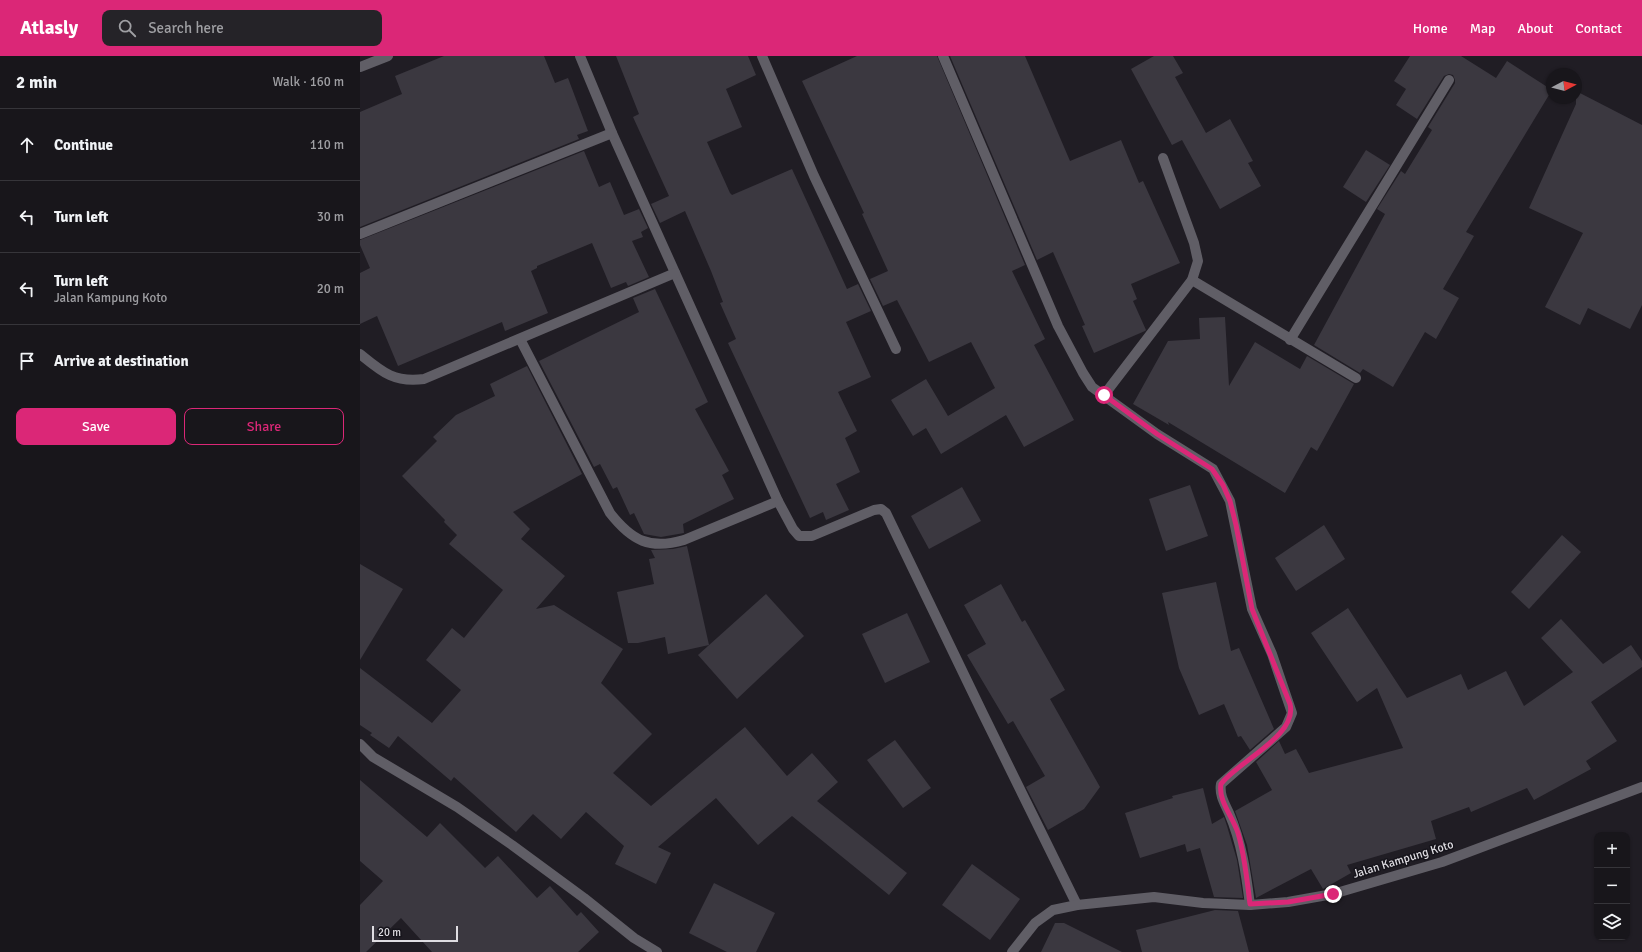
<!DOCTYPE html>
<html lang="en">
<head>
<meta charset="utf-8">
<style>
  body { margin:0; font-family:Signika,sans-serif; background:#252328; color:#f1f3f6 }
  .controls { position:absolute; right:12px; bottom:12px; display:grid; overflow:hidden; border-radius:8px; box-shadow:0 1px 3px #0004 }
  .controls button { width:36px; height:36px; display:grid; place-items:center; padding:0; border:0; border-bottom:1px solid #36353a; background:#18161b; color:#f1f3f6; font:20px sans-serif }
  .compass { position:absolute; left:1186px; top:12px; width:36px; height:36px; border-radius:50%; background:#18161b; box-shadow:0 1px 3px #0004; rotate:83deg }
  .scale { position:absolute; left:12px; bottom:10px; width:86px; box-sizing:border-box; padding-left:4px; border:2px solid #dfdde2; border-top:0; font-size:11px; line-height:14px; white-space:nowrap; color:#dfdde2; -webkit-text-stroke:3px #16141b; paint-order:stroke }
  .stop { position:absolute; width:12px; height:12px; margin:-9px; border:3px solid #db2777; border-radius:50%; background:#fff }
  .stop.end { background:#db2777; border-color:#fff; box-shadow:0 1px 4px #0008 }
  .list { margin:0; padding:0; list-style:none }
  h2 { display:flex; justify-content:space-between; align-items:center; height:52px; margin:0; padding:0 16px; font-size:17px }
  h2 small { font-size:13px; font-weight:400; color:#9f9fa3 }
  .list li { display:grid; grid-template-columns:26px 1fr auto; gap:12px; align-items:center; box-sizing:border-box; height:72px; padding:0 16px; border-top:1px solid #36353a }
  .list b { display:block; font-size:15px; white-space:nowrap }
  .list p { margin:0; font-size:13px; white-space:nowrap; color:#9f9fa3 }
  .list em { font-size:13px; font-style:normal; color:#9f9fa3 }
  .actions { display:flex; gap:8px; padding:12px 16px }
  .actions a { flex:1; padding:9px 0; border:1px solid #db2777; border-radius:8px; text-align:center; font-size:14px; color:#db2777 }
  .actions .main { background:#db2777; color:#fff }
  .icon { flex:none; width:22px; height:22px; fill:none; stroke:currentColor; stroke-width:2; stroke-linecap:round; stroke-linejoin:round }
  .map { position:relative; flex:none; width:1282px; height:896px; overflow:hidden }
  header { display:flex; align-items:center; gap:24px; box-sizing:border-box; height:56px; padding:0 20px; background:#db2777; color:#fff }
  header strong { font-size:19px }
  nav { display:flex; gap:22px; margin-inline-start:auto; font-size:14px }
  .search { width:280px; height:36px; background:#252328; display:flex; align-items:center; gap:10px; box-sizing:border-box; padding:0 14px; border-radius:8px; color:#9f9fa3; font-size:15px }
  main { display:flex }
  aside { flex:1; background:#18161b }
  .map>svg:first-child { display:block }
  .building { fill:#3b3840 }
  .lines { fill:none; stroke-linecap:round; stroke-linejoin:round }
  .minor { stroke:#605e66; stroke-width:10 }
  .tertiary { stroke:#605e66; stroke-width:10 }
  .route { stroke:#db2777; stroke-width:5 }
  .labels { text-anchor:middle; stroke-width:3; stroke-linejoin:round; paint-order:stroke }
  .street-label { font-size:12px; fill:#dfdde2; stroke:#16141b }
</style>
</head>
<body>
<header>
<strong>Atlasly</strong>
<div class="search"><svg class="icon" aria-label="search" viewBox="0 0 24 24"><circle cx="10" cy="10" r="6"/><path d="M15 15l6 6"/></svg>Search here</div>
<nav><a>Home</a><a>Map</a><a>About</a><a>Contact</a></nav>
</header>
<main>
<aside>
<h2>2 min<small>Walk · 160 m</small></h2>
<ul class="list">
<li><svg class="icon" aria-label="ahead" viewBox="0 0 24 24"><path d="M12 20V5M6 11l6-6 6 6"/></svg><div><b>Continue</b></div><em>110 m</em></li>
<li><svg class="icon" aria-label="left" viewBox="0 0 24 24"><path d="M17 20v-9H6M10 6l-5 5 5 5"/></svg><div><b>Turn left</b></div><em>30 m</em></li>
<li><svg class="icon" aria-label="left" viewBox="0 0 24 24"><path d="M17 20v-9H6M10 6l-5 5 5 5"/></svg><div><b>Turn left</b><p>Jalan Kampung Koto</p></div><em>20 m</em></li>
<li><svg class="icon" aria-label="arrive" viewBox="0 0 24 24"><path d="M6 21V4h12l-3 4 3 4H6"/></svg><div><b>Arrive at destination</b></div></li>
</ul>
<div class="actions"><a class="main">Save</a><a>Share</a></div>
</aside>
<div class="map">
<svg width="1282" height="896" viewBox="0 0 1282 896">
  <rect width="100%" height="100%" fill="#201d24"/>
  <g class="building">
    <path d="M84,0H184L195,27L208,22L228,75L217,79L219,83L0,171V56L42,38L35,20Z"/>
    <path d="M256,0H388L396,19L366,33L382,71L347,86L370,137L372,139L432,113L487,233L498,228L511,255L486,266L511,321L478,336L497,375L485,382L500,416L476,428L489,454L466,464L463,456L450,462L368,287L376,283L360,247L363,246L351,215L325,155L300,167L291,148L309,140L273,61L279,58Z"/>
    <path d="M497,0H577L665,209L652,215L685,283L674,289L714,364L664,391L646,359L581,398L566,372L553,380L531,344L566,323L588,360L635,332L611,286L569,306L537,244L523,250L510,223L528,215L502,158L504,157L442,25Z"/>
    <path d="M590,0H665L710,105L761,84L779,127L783,125L820,207L771,228L777,243L773,245L786,274L785,275L734,297L722,270L725,269L693,196L677,204Z"/>
    <path d="M794,0H813L823,17L815,21L846,77L870,63L893,105L888,107L901,130L860,153L822,84L812,89L771,13Z"/>
    <path d="M1050,0H1101L1136,22L1147,5L1192,34L1106,176L1114,180L1083,233L1099,242L1076,283L1065,276L1033,331L1003,313L1000,317L954,289L1025,158L1017,153L1041,115L1045,118L1072,74L1068,71L1095,27V24L1093,19L1089,18L1084,20L1057,63L1036,49L1046,33L1034,25Z"/>
    <path d="M1216,35L1282,69V249L1270,273L1228,252L1220,269L1185,251L1223,177L1169,152L1216,48Z"/>
    <path d="M1006,94L1030,109L1006,146L983,131Z"/>
    <path d="M224,95L239,131L250,126L264,159L279,153L288,172L281,176L283,181L272,185L289,221L268,230L266,226L251,232L232,187L177,210V212L171,215L188,257L145,275L142,266L38,310L17,260L0,268V217L10,212L0,189V184Z"/>
    <path d="M295,233L348,346L335,353L369,415L362,419L374,443L323,468L324,477L301,481L284,478L274,457L270,459L257,431L253,433L240,408L234,411L179,305L279,256L273,242Z"/>
    <path d="M865,261L869,330L895,286L940,313L947,300L994,328L957,395L951,391L925,437L808,366L809,369L773,348L808,285L840,283L839,262Z"/>
    <path d="M167,310L222,418L153,456L170,473L161,483L205,520L176,553L194,549L263,593L241,627L292,678L253,717L291,750L385,671L427,720L452,697L478,726L457,745L547,817L529,839L432,760L398,789L356,742L298,791L311,797L296,828L255,808L264,790L226,756L201,783L173,758L156,776L94,721L91,725L38,680L29,692L10,679L12,677L0,669V612L72,667L101,634L66,604L92,572L104,582L143,534L89,488L97,479L84,466L85,464L42,420L77,385L73,381L96,359L135,340L130,328Z"/>
    <path d="M830,429L848,480L806,495L789,443Z"/>
    <path d="M602,431L621,465L569,493L551,460Z"/>
    <path d="M964,469L985,503L936,535L915,502Z"/>
    <path d="M1202,479L1221,496L1169,553L1151,536Z"/>
    <path d="M327,490L349,589L308,598L305,581L278,587H268L257,536L294,528L289,503L295,502L291,494L313,493Z"/>
    <path d="M0,508L43,533L0,604Z"/>
    <path d="M856,526L871,595L879,592L914,673L890,694L881,680L878,681L864,648L839,659L819,612L802,537Z"/>
    <path d="M641,528L662,566L665,564L705,634L690,643L740,731L724,753L688,774L666,731L685,720L653,665L648,668L607,599L626,588L604,549Z"/>
    <path d="M406,538L444,580L377,643L338,599Z"/>
    <path d="M988,552L1047,642L1101,618L1108,634L1146,615L1164,650L1213,616L1181,582L1201,563L1243,608L1271,589L1282,605V611L1231,646L1257,685L1226,705L1231,713L1174,744L1167,732L1111,756L1109,751L1071,765L1076,783L987,809L991,817L963,833L951,813L896,842L887,789L875,755L912,734L896,706L919,685L925,698L936,693L949,717L1043,692L1017,632L997,646L951,577Z"/>
    <path d="M547,557L570,606L525,627L502,578Z"/>
    <path d="M535,684L571,732L543,752L507,704Z"/>
    <path d="M0,724L67,781L80,767L125,812L138,800L177,842L190,830L217,860L221,856L239,876L218,896H72L41,862L6,896H0V849L23,825L0,805Z"/>
    <path d="M843,732L852,768L864,761L867,770L877,804L883,842L854,841L840,792L827,796L825,788L780,802L765,757L813,742L812,740Z"/>
    <path d="M612,808L660,843L630,884L582,849Z"/>
    <path d="M354,827L415,857L396,896H367L329,877Z"/>
    <path d="M855,854L878,855L889,896H782L776,874Z"/>
    <path d="M695,867H704L762,896H681Z"/>
  </g>
  <g class="lines">
    <g class="minor">
      <path d="M220,0L252,77L418,445L433,473L439,480H452L514,454L521,453L526,457L623,658L717,849"/>
      <path d="M402,0L454,120L536,293"/>
      <path d="M583,0L698,270L723,317L732,331L797,378L853,413L870,445L892,553L912,598L932,657L926,671L861,728C859,739 865,748 869,757C882,787 886,817 890,849"/>
      <path d="M0,11L28,0"/>
      <path d="M0,178L252,77"/>
      <path d="M832,224L996,322"/>
      <path d="M160,283L250,457C272,485 290,494 324,484L418,445"/>
      <path d="M930,284L1089,24"/>
      <path d="M0,298C22,316 34,327 64,323L315,217"/>
      <path d="M744,339L832,224L838,205L834,187L803,102"/>
    </g>
    <g class="tertiary">
      <path d="M0,688L13,701L97,751L152,789L224,842L274,882L297,896"/>
      <path d="M652,896L675,867L693,854L717,849L794,841L843,847L890,849L928,846L973,838L1082,806L1282,731"/>
    </g>
  </g>
  <g class="lines">
    <path class="route" d="M744,339L797,378L852,413L863,429L870,445L876,469L892,553L930,648C938,680 878,705 861,728C858,745 873,761 878,777C885,800 887,825 890,848L928,846L973,838"/>
  </g>
  <g class="labels">
    <g class="street-label">
      <text transform="translate(1043 803) rotate(-17)" y="4">Jalan Kampung Koto</text>
    </g>
  </g>
</svg>
<div class="controls">
<button>+</button>
<button>−</button>
<button><svg class="icon" aria-label="layers" viewBox="0 0 24 24"><path d="M12 4l9 5-9 5-9-5zM3 14l9 5 9-5"/></svg></button>
</div>
<svg class="compass" viewBox="-18 -18 36 36"><path d="M0-13l5 13h-10z" fill="#e53935"/><path d="M0 13l5-13h-10z" fill="#9f9fa3"/></svg>
<div class="scale">20 m</div>
<div class="stop" style="left:744px;top:339px"></div>
<div class="stop end" style="left:973px;top:838px"></div>
</div>
</main>
</body>
</html>
